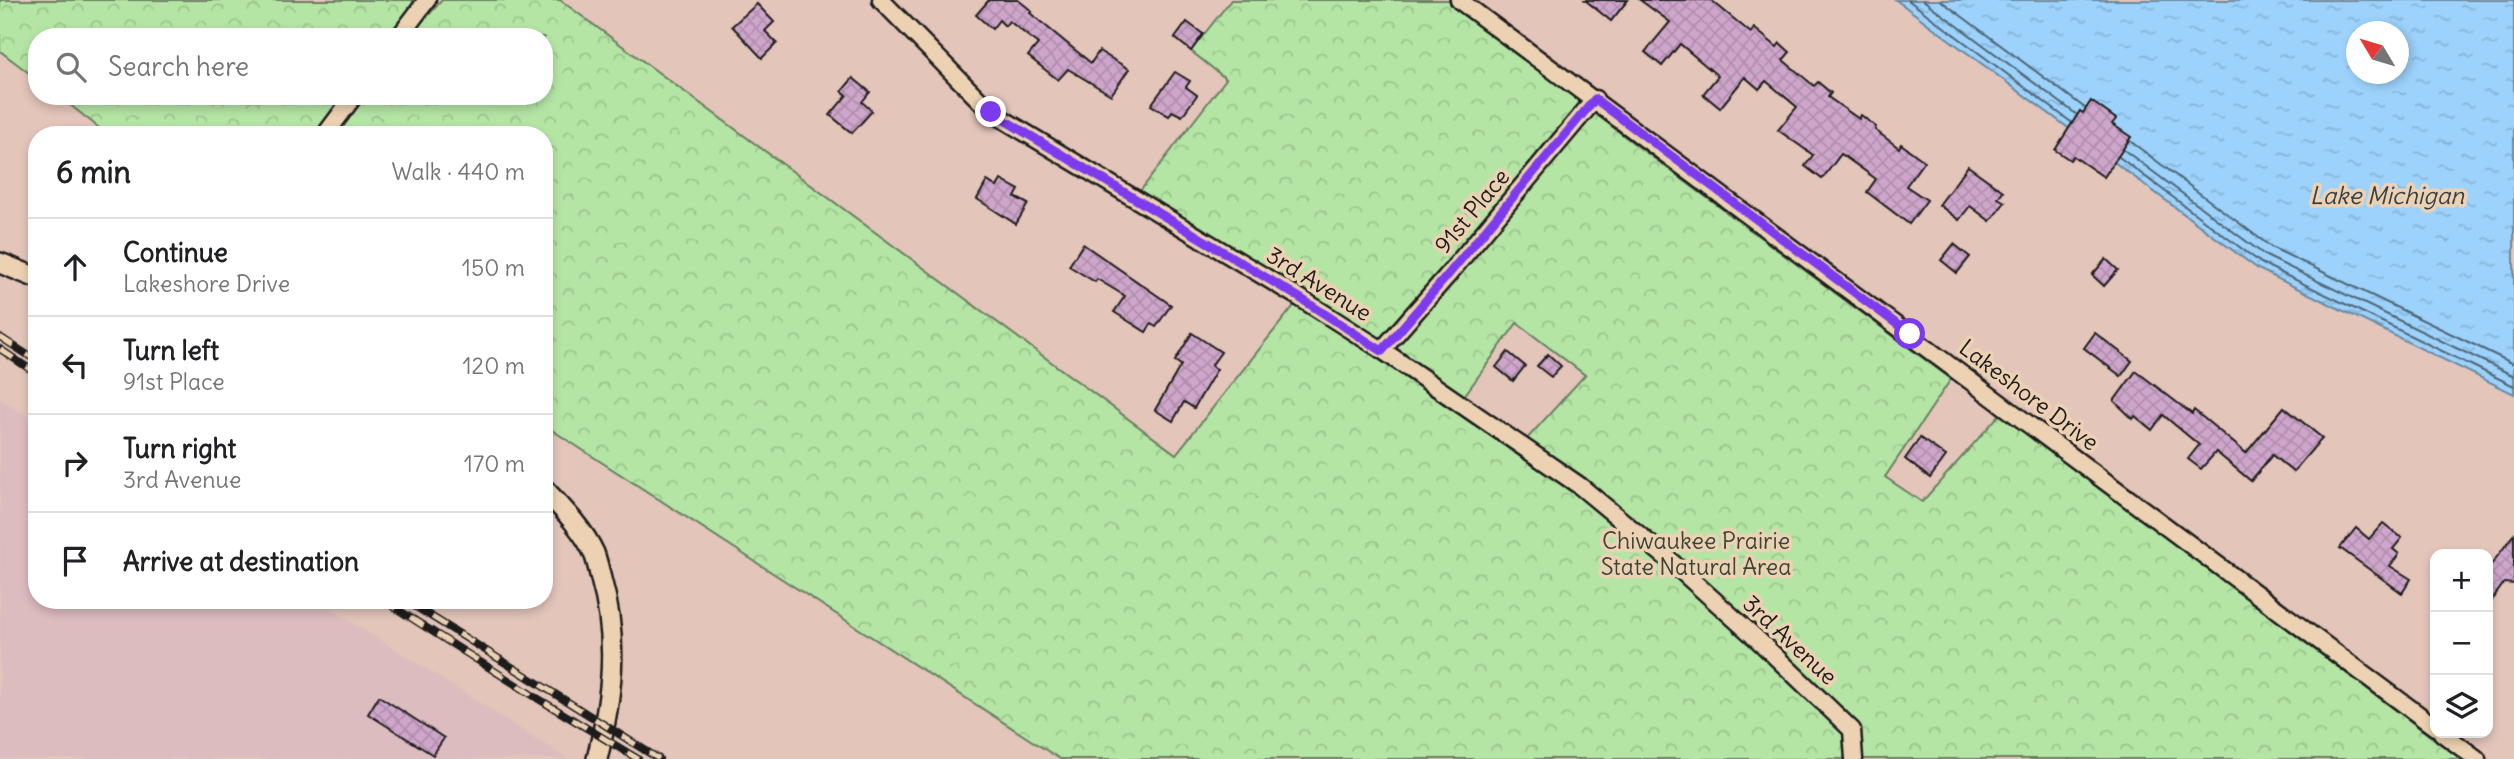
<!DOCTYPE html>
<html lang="en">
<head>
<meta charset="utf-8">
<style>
  body { margin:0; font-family:Delius,sans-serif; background:#f6f6f6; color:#202124 }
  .controls { position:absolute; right:21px; bottom:21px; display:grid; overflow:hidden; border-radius:14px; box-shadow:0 4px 10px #0003 }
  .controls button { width:63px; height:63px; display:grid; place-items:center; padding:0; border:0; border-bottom:2px solid #e0e0e0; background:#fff; color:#202124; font:35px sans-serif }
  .compass { position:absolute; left:2346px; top:21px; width:63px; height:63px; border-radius:50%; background:#fff; box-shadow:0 4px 10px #0003; rotate:308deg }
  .stop { position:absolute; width:21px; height:21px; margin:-16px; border:5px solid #7c3aed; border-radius:50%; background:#fff }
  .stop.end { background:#7c3aed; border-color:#fff; box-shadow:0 2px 7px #0008 }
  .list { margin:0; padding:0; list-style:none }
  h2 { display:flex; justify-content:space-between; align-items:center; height:91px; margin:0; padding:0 28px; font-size:30px }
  h2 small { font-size:23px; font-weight:400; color:#757577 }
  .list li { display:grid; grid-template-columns:46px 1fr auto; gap:21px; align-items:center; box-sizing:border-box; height:98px; padding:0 28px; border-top:2px solid #e0e0e0 }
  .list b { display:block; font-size:26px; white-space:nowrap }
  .list p { margin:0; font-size:23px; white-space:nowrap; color:#757577 }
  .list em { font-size:23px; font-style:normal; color:#757577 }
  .icon { flex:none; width:38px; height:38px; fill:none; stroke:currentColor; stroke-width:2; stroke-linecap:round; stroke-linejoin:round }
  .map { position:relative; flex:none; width:2514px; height:759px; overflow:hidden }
  .search { position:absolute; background:#fff; box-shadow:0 4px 10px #0003; left:28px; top:28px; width:525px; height:77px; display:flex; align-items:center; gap:18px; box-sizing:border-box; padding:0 24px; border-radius:28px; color:#757577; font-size:26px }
  .panel { position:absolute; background:#fff; box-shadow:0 4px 10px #0003; left:28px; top:126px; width:525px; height:483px; border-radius:28px }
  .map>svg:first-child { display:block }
  .built { fill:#ddbcbf }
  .park { fill:url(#park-crowns); stroke:#688060; stroke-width:2; fill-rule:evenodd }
  .water { fill:url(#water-ripples); stroke:#6989a2; stroke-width:2; fill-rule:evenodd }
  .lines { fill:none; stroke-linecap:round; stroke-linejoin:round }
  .shore { stroke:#4f6575; stroke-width:2 }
  .building { fill:url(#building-cross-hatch); stroke:#1c1c1c; stroke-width:2 }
  .minor-casing { stroke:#1c1c1c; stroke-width:21 }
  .tertiary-casing { stroke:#1c1c1c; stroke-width:24 }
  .minor { stroke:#ecd2b3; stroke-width:16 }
  .tertiary { stroke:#ecd2b3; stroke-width:19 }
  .rail-casing { stroke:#1c1c1c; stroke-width:8 }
  .rail { stroke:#ecd2b3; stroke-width:5; stroke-dasharray:16; stroke-linecap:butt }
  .route { stroke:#7c3aed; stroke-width:9 }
  .labels { text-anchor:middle; stroke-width:7; stroke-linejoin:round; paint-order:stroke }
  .street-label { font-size:23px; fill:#1c1c1c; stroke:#ecd2b3 }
  .park-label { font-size:23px; fill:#3a4437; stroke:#ecd2b3 }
  .water-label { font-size:24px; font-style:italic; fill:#364049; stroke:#ecd2b3 }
</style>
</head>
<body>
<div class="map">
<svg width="2514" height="759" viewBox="0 0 2514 759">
  <defs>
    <pattern id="park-crowns" width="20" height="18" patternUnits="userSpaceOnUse" patternTransform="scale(1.75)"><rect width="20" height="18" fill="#b4e5a5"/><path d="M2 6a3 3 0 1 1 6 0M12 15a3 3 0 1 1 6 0" fill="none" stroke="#9ac48d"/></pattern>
    <pattern id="water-ripples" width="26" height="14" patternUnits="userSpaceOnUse" patternTransform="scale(1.75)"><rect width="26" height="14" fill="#9cd2fb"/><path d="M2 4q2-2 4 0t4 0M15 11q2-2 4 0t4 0" fill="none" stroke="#86b4d7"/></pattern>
    <pattern id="building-cross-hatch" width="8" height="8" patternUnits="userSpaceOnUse" patternTransform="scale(1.75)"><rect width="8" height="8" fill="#cfa6cb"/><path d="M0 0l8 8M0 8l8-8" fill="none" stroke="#b18eae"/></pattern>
  </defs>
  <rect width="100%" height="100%" fill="#e3c5ba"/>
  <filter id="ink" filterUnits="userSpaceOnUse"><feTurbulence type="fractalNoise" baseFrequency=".0143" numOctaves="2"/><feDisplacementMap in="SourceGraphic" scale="14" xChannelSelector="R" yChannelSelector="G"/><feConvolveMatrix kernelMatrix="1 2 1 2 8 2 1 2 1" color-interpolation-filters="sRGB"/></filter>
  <g filter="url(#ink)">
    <path class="built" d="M0,399L37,423V600H317L568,759H0Z"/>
    <path class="park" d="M0,0H412L427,17L442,0H560L1176,454L1300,298L1134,199L1226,79L1191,51L1231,0H1450L1628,139L1951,379L1885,477L1922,502L2000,414L2461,759H1060L544,425V135H108L59,96H544V37H37V79L0,51ZM1517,323L1585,375L1515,452L1454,410Z"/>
    <path class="water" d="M1896,0H2514V394L2258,269ZM2356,32H2398V74H2356Z"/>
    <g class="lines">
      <g class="shore">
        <path d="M1908,0L2071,122"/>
        <path d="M1923,0L2076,114"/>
        <path d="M1940,0L2085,108"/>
        <path d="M2130,141L2271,247L2514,364"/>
        <path d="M2124,150L2266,256L2514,376"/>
        <path d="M2119,157L2261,263L2514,386"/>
      </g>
    </g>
    <g class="building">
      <path d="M989,0H1018L1032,11L1030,13L1091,63L1099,51L1129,69L1111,95L1068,69L1058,80L1028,56L1038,44L1009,21L1005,26L999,20L992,29L976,15Z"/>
      <path d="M1585,0H1628L1611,21Z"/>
      <path d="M1640,0H1711L1751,33L1754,28L1777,47L1780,43L1790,52L1783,60L1814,86L1818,82L1831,93L1828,97L1859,119L1861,115L1876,127L1875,130L1899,148L1901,144L1924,161L1906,186L1927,200L1909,224L1867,192L1876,179L1841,154L1822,179L1805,166L1813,155L1778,130L1797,107L1766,81L1759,89L1745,77L1720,108L1703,94L1718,76L1680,44L1662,66L1645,52L1670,22Z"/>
      <path d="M757,4L774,22L765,31L777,43L762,58L732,26Z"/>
      <path d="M1187,22L1203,34L1191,51L1175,38Z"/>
      <path d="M1175,72L1190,81L1186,87L1197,95L1182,116L1172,111L1169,116L1151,105Z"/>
      <path d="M853,78L870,92L862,102L872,111L852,133L830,115L847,95L842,91Z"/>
      <path d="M2091,101L2116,119L2112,124L2131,137L2104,177L2073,156L2070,160L2055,150L2080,111L2083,113Z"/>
      <path d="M1968,166L2003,191L1998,198L2005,202L1990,221L1970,206L1959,220L1939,205Z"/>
      <path d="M1001,180L1019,190L1015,197L1028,204L1016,224L977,199L987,181L997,187Z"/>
      <path d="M1083,244L1171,305L1156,327L1151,324L1146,332L1114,312L1125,296L1097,279L1095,282L1069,266Z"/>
      <path d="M1954,244L1970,257L1957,273L1941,260Z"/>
      <path d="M2106,259L2118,270L2104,286L2092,275Z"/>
      <path d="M1192,333L1221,352L1211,366L1217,369L1194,408L1184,402L1173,421L1155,410L1181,365L1175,361Z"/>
      <path d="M2095,333L2132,361L2121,376L2084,348Z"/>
      <path d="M1508,352L1525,366L1513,381L1496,367Z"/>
      <path d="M1548,354L1561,366L1551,377L1537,366Z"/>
      <path d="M2136,371L2192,414L2194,410L2246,453L2284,407L2322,438L2293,472L2272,455L2251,481L2216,452L2201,469L2188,459L2199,445L2163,415L2152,430L2135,416L2133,419L2114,401Z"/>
      <path d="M1920,438L1946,456L1930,478L1905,459Z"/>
      <path d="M2383,523L2402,538L2393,549L2399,554L2390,566L2411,579L2402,593L2340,548L2356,528L2369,539Z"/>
      <path d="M2514,534V584L2504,583L2488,605V569Z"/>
      <path d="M379,696L444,738L433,755L368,714Z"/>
    </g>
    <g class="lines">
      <defs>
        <g id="minor">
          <path d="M881,0L991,112L1300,298L1382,350L1580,486L1667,558L1756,638L1852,730L1854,759"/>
          <path d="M1459,0L2435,727"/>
          <path d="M399,37L427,0"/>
          <path d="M325,135L354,96"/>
          <path d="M1382,350L1447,276L1595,99"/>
          <path d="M2442,733L2477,759"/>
        </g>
        <g id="tertiary">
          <path d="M0,263L37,278"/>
          <path d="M544,489C562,508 583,529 594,553C597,561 599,570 601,579C619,641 612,697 597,759"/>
        </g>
      </defs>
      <use href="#minor" class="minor-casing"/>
      <use href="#tertiary" class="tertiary-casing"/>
      <use href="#minor" class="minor"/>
      <use href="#tertiary" class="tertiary"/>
      <defs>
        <g id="rail">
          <path d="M0,337L37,361"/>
          <path d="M0,349L37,374"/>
          <path d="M383,600L537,698L638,759"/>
          <path d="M405,600L659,759"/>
        </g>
      </defs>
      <use href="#rail" class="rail-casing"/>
      <use href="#rail" class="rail"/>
    </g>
  </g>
  <g class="lines" filter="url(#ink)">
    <path class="route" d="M991,112L1300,298L1382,351L1447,276L1595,99L1910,334"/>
  </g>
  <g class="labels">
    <g class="street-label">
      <text transform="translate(1472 211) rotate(-50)" y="8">91st Place</text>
      <text transform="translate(1319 284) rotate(32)" y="8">3rd Avenue</text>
      <text transform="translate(2029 395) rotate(37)" y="8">Lakeshore Drive</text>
      <text transform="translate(1790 640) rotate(43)" y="8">3rd Avenue</text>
    </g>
    <g class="park-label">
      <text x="1696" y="549">Chiwaukee Prairie<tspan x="1696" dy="26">State Natural Area</tspan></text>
    </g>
    <g class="water-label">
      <text x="2387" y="204">Lake Michigan</text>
    </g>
  </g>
</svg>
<div class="controls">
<button>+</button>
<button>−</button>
<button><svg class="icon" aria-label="layers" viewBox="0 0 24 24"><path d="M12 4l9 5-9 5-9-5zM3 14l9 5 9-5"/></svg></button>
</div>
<svg class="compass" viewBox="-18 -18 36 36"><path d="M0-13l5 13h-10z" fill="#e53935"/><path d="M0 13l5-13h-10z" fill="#757577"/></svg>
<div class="stop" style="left:1910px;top:334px"></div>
<div class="stop end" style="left:991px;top:112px"></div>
<div class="search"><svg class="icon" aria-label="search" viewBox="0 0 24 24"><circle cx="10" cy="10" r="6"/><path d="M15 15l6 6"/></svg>Search here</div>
<section class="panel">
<h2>6 min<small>Walk · 440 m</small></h2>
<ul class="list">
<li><svg class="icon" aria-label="ahead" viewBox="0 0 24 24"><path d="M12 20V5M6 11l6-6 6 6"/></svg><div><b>Continue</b><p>Lakeshore Drive</p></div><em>150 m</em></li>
<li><svg class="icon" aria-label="left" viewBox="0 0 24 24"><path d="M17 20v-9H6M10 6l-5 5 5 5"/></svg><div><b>Turn left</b><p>91st Place</p></div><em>120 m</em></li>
<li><svg class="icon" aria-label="right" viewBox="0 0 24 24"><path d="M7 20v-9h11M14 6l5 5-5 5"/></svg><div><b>Turn right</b><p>3rd Avenue</p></div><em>170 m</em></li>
<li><svg class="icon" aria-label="arrive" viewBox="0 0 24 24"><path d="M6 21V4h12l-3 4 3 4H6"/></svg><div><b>Arrive at destination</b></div></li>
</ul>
</section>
</div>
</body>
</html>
